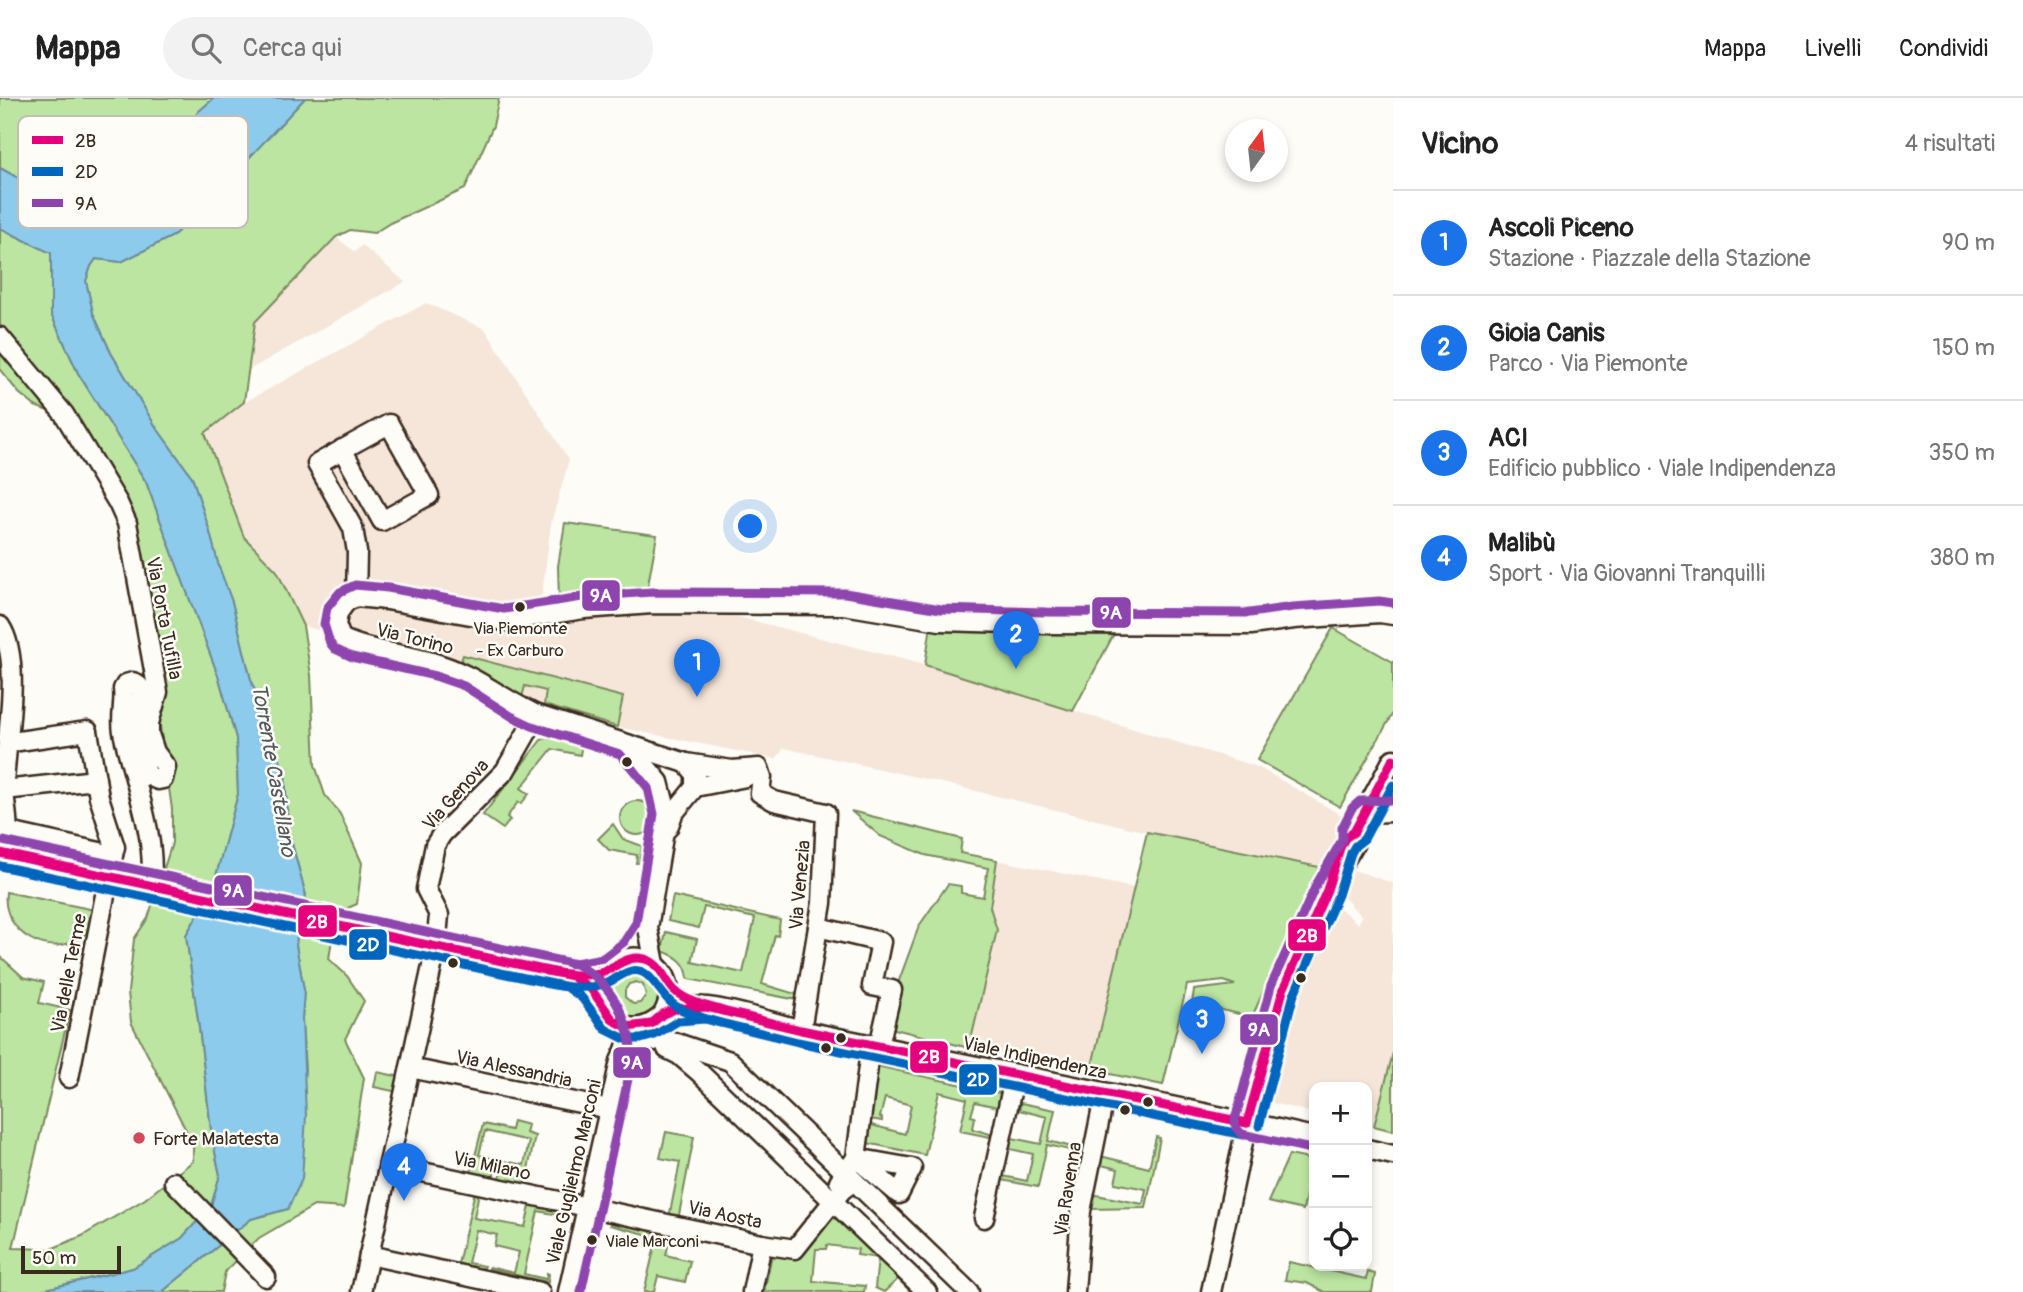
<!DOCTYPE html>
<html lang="it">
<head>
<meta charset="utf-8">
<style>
  body { margin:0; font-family:Pangolin,sans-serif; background:#f2f2f2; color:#222 }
  .controls { position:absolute; right:21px; bottom:21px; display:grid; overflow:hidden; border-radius:14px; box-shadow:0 4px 10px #0003 }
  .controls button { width:63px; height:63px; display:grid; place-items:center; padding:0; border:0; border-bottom:2px solid #e0e0e0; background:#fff; color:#222; font:35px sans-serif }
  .compass { position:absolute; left:1225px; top:21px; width:63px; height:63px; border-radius:50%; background:#fff; box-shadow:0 4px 10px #0003; rotate:15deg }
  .scale { position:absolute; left:21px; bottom:18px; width:100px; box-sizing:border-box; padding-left:7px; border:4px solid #3b2a1e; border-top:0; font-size:19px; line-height:24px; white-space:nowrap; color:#3b2a1e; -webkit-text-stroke:5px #fdfcf7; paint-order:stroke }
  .you { position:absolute; left:751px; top:429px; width:24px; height:24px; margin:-18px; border:5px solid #fff; border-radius:50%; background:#1a73e8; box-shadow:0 0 0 10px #1a73e833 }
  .badge { display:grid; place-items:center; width:46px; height:46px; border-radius:50%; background:#1a73e8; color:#fff; font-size:23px; font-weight:700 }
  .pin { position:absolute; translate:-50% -58px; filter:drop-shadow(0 2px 4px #0008) }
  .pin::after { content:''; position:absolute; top:37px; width:24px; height:21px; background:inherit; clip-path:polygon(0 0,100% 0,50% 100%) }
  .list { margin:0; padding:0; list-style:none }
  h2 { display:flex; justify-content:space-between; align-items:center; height:91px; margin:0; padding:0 28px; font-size:30px }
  h2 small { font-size:23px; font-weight:400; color:#767676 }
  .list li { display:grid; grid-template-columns:46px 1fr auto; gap:21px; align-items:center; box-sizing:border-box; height:105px; padding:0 28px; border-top:2px solid #e0e0e0 }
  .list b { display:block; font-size:26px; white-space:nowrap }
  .list p { margin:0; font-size:23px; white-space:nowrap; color:#767676 }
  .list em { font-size:23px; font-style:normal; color:#767676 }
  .icon { flex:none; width:38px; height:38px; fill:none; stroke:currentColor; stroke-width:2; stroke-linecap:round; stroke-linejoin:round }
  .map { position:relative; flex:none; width:1393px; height:1194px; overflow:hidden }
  header { display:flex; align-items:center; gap:42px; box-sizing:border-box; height:98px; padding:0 35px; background:#fff; border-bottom:2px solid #e0e0e0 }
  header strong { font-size:33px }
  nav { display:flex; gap:38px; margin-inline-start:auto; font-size:24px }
  .search { width:490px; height:63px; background:#f2f2f2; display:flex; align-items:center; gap:18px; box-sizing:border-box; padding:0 24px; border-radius:38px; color:#767676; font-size:26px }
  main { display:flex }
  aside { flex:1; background:#fff }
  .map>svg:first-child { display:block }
  .built { fill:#f6e6da }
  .green { fill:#bbe5a1; stroke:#7b8860; stroke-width:2; fill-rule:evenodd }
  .water { fill:#8dcbed; stroke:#6c8b9a; stroke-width:2 }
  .pier { fill:#fdfcf7 }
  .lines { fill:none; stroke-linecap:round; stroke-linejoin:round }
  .minor-casing { stroke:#3b2a1e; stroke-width:23 }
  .minor { stroke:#fdfcf7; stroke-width:18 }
  .bus-1-casing { stroke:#fdfcf7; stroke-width:14 }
  .bus-2-casing { stroke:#fdfcf7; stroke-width:14 }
  .bus-3-casing { stroke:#fdfcf7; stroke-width:14 }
  .bus-1 { stroke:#e5007d; stroke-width:9 }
  .bus-2 { stroke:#0065bd; stroke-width:9 }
  .bus-3 { stroke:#8e44ad; stroke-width:9 }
  .bus-dot { fill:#3b2a1e; stroke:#fdfcf7; stroke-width:2.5 }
  .poi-dot { fill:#d1495b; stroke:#fdfcf7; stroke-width:2.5 }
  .labels { text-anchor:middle; stroke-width:5; stroke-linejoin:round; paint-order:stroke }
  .bus-label { font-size:17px; fill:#3b2a1e; stroke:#fdfcf7 }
  .street-label { font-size:19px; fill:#3b2a1e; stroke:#fdfcf7 }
  .poi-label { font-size:19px; fill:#3b2a1e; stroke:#fdfcf7; text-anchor:start }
  .water-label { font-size:21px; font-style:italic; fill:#545a5c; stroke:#fdfcf7 }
  .key { fill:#fdfcf7; stroke:#c3bdb6; stroke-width:2 }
  .key-label { font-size:19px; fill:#3b2a1e }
  .line-badge { stroke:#fdfcf7; stroke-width:2.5 }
  .badge-label { font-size:19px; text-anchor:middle; font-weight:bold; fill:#fff }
</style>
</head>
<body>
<header>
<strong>Mappa</strong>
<div class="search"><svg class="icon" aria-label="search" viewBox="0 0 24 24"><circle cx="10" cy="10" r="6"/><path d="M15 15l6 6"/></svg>Cerca qui</div>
<nav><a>Mappa</a><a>Livelli</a><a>Condividi</a></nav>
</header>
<main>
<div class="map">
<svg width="1393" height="1194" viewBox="0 0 1393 1194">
  <rect width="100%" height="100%" fill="#fdfcf7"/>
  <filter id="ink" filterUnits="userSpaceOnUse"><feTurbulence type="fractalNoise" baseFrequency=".0143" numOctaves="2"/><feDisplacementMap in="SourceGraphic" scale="14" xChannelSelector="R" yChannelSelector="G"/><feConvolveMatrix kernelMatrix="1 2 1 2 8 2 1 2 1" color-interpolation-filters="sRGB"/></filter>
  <g filter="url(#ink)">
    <g class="built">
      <path d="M336,139L355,154L362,147L405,184L249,272L255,224Z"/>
      <path d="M426,205L485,231L569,362L551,426L541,505L485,512L440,506L384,492L357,488L345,494L330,509L322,533L303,528L277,473L244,439L205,335L245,304Z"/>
      <path d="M379,507L505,534L525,533L575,517L651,512L735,518L925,567L1258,669L1348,721L1319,769L1147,734L934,683L784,650L776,661L617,629L521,603L355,541L347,532V522L352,513L363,508Z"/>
      <path d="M997,762L1134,790L1091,972L969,950L997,832L990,809Z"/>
      <path d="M1348,770L1393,785V955L1374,1028L1367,1027V989H1314V1015L1264,1003L1294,878L1332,803L1358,826L1362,819L1337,792Z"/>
    </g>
    <g class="green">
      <path d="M0,0H214L198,15L179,42L166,75L152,88L86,101L53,99L0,70Z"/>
      <path d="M305,0H499L493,28L465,91L390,125L374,135L350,132L336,139L255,224L244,304L205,335L244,439L277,473L303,528L311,577L315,667L325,697L340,716L362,765L357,806L336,815L329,861L347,878L364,903L345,941L364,980L344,1110L314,1108L259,1140L225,1174L221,1194H162L251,1121L288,1111L305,972L302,921L304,892L296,847L300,811L306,797L288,731L285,676L251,582L232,504L219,469L209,431L192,379L156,329L111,255L93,215L86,183L91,168L96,161L121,164L173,138L205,107Z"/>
      <path d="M0,130L51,155V216L78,275L146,384L219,580L236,640L238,696L212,793L186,837L199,929L212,1040L220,1077L211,1108L182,1140L133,1170L34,1194H0V858L23,879L44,884L39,905L70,912L13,1150L51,1151L82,1138L145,1101L193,1063V1046L131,924L128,894L134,841L148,820L172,745V711L128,406L72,322L35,308L19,295L0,272Z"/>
      <path d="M565,425L657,437L646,498L559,502L558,468Z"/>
      <path d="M931,527L1115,534L1073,613L925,567Z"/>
      <path d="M1333,530L1393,564V615L1340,709L1257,662Z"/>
      <path d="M463,557L623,599L617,629L544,607L546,593L525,588L521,603L460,566Z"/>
      <path d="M550,639L582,646L580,657L552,651L521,690L529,696L521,706L518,704L507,719L510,722L503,731L483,717L541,642Z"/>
      <circle cx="637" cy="720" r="17"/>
      <path d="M851,713L962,741L960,755L997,762L990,809L997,832L969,950L887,929L897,888L919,828L948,786L961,788V795L983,799L988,770L925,757L880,738Z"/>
      <path d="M613,726L623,741L642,748L639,765H636L637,757L609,752L598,741Z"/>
      <path d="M1147,734L1319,769L1252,919L1192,905L1194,892L1235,887L1224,883L1187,887L1163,987L1091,972Z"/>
      <path d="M6,794L95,812C92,821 91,830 84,837C52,864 0,835 6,794Z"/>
      <path d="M673,798L780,822L778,838L775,837L762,886L799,897L803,903L688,881C687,865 677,858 662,853L666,834L697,841L692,864L743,875L755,820L704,809L699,830L668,823Z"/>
      <path d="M636,872C665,878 667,917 637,919C606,922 601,876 636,872ZM636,884L643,887L646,897L640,905L633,906L625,899V892L629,886Z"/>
      <path d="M1393,955V1033L1374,1028Z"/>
      <path d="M872,967L1004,996L1002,1010L975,1004L971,1018L975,1019L973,1031L990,1036V1039L960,1033L967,1001L939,994L925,1057L862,1044L864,1025L905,1036L911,1007L885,1000L880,1019L882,1020V1023L864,1020Z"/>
      <path d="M377,974L401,979L398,994L374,989Z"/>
      <path d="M1021,1005L1055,1012L1048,1043L1080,1051L1079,1054L1047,1047L1038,1089L1002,1082L1003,1078L1027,1083L1033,1056L1010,1051L1012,1040L1041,1046L1047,1019L1019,1012Z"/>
      <path d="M513,1023L528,1027L526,1035L535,1038L525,1086L500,1080L504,1063L524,1067L529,1043L485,1033L479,1057L498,1062L493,1079L471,1074L483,1026L511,1032Z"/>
      <path d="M666,1034L694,1039L678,1122L669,1120L680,1064L660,1060Z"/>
      <path d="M1156,1039L1160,1040L1146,1110L1088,1111L1091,1096L1143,1106L1146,1091L1115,1085L1118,1071L1097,1066L1100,1058L1149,1070Z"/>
      <path d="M1289,1057L1314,1062L1303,1112L1268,1104Z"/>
      <path d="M475,1093L479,1094L474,1120L525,1129L531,1104L563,1110L561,1123L559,1117L538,1113L524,1176L546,1181L547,1175L549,1176L548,1184L489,1171V1169L514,1175L519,1154L494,1148L497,1137L476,1132L468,1165L484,1168L483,1171L458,1166Z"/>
      <path d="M831,1112L915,1194H911L898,1181L884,1194L875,1190L878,1160L857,1157L858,1151L827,1147L826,1151H816L813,1183L865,1188L864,1194H764L773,1152L796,1154Z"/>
      <path d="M612,1121L671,1135L666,1157L690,1163L685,1184L658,1178L654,1194H644L657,1139L610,1127Z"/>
      <path d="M1289,1164L1366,1181L1368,1174L1375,1176L1372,1194H1324L1307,1185L1285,1182Z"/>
    </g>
    <path class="water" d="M214,0H305L205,107L173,138L121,164L96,161L91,168L86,183L93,215L111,255L156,329L192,379L209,431L219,469L232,504L251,582L285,676L288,731L306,798L300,811L296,847L304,892L302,921L306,1018L302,1081L288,1111L251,1121L162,1194H34L133,1170L182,1140L211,1108L220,1077L212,1040L199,929L186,837L212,793L238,696L236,640L219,580L146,384L78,275L51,216V155L0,130V70L53,99L86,101L152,89L166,75L179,42L198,14Z"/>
    <path class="pier" d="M209,790L304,810L301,838L194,815Z"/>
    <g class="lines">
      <defs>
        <g id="minor">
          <path d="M0,239L64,316L118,405L127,425L158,594L149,625V636L155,654L166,669L163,681L158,682L147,677L135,625L142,595L139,588L133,584L126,586L123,591C125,605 120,619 123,634C132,678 159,744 150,788"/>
          <path d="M342,351L382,423L429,397L389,326C365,339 341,352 317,366L353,430L357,454L356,499"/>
          <path d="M0,528C24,564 4,649 4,691C5,710 10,727 6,746"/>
          <path d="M8,639L12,644L88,633L99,699L115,749L113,757"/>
          <path d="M627,646L659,684L667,715L648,830L655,866"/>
          <path d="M695,689L746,679"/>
          <path d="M4,692L96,682"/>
          <path d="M1363,715L1393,714"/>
          <path d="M668,730L673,716L695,689V675L686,665"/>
          <path d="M9,734L113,757L69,980"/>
          <path d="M1347,739L1354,734L1393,661"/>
          <path d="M0,755L572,878L591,891L600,901"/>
          <path d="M818,829L881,844L872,888L892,892L879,948"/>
          <path d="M663,916C689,868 624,837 603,880C599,889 599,901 604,910C613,929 636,935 653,924C661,919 666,913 675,910C685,908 698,908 707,909C742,913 776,926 810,934C978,969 1147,1001 1314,1039"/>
          <path d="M660,919L663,936L668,942L730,963L969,1194"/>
          <path d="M801,932L822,805L826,715L774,703L760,695L762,679L759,670L732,672L686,665L537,617C504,602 476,578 441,567C408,555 372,555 341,540L336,527L338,515L346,504L356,499L387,502L504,523L584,511L652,506L844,507L940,523L1046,526L1251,527L1294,521L1380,515L1393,517"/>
          <path d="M626,949L654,943"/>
          <path d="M667,951L679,957L700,975L927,1194"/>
          <path d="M410,970L609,1011"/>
          <path d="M1367,1051L1393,1057"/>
          <path d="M856,1060L912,1070L899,1096Z"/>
          <path d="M389,1067L762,1146L795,1151L842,1092L854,1083"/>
          <path d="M839,1083L856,1060L871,946"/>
          <path d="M174,1084L266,1179"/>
          <path d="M984,1120L1015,976"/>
          <path d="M369,1157L540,1194"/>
          <path d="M361,1194L436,850L439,817L426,791L435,747L442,736L505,673L537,617"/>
          <path d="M568,1194L620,963L635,930"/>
          <path d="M752,1194L762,1146"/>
          <path d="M1075,1194L1081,1113L1105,995"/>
          <path d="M1211,1194L1247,1025L1271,930L1301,848L1327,792L1355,745L1354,734"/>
        </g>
      </defs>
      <use href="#minor" class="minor-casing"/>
      <use href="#minor" class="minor"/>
      <defs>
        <g id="bus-1">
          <path d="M0,755L572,878L591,891L613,922L627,929L651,926L663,916L675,911L706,909L801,932L1247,1025"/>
          <path d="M546,873C564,876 582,879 600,875C616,870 627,856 645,861C660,865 664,881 674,892C687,904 706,908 723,913"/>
          <path d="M1247,1025L1283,892L1327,792L1340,750L1345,740L1354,734L1393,661"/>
        </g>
        <g id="bus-2">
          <path d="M0,768L567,889L582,900L605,931L625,941H641L655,937L678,923L705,921L798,944L1244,1037"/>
          <path d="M544,885C564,889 584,892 604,886C615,883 627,870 639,873C652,875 662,899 674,907C687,916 704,920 720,925"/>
          <path d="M1259,1028L1294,896L1338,797L1351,755L1355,748L1364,741L1393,687"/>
        </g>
        <g id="bus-3">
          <path d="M3,743L575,866C612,883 631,924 632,963L581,1194"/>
          <path d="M570,866L603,860L624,844L636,825L654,716L648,690L620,656L532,628L511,618L464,588L435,578L352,559L335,551L330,545L324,526L327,510L340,494L355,487L388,490L504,511L582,499L652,494L845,495L941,511L1046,514L1250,515L1293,509L1379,503L1393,505"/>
          <path d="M1311,1051L1242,1036L1236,1030L1235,1022L1271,888L1316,787L1342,742V730L1352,710L1360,703L1393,702"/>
        </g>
      </defs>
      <use href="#bus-1" class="bus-1-casing"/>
      <use href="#bus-2" class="bus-2-casing"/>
      <use href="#bus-3" class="bus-3-casing"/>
      <use href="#bus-1" class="bus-1"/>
      <use href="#bus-2" class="bus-2"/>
      <use href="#bus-3" class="bus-3"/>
    </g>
  </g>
  <g class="bus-dot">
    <circle cx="520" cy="509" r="6"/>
    <circle cx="627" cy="664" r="6"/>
    <circle cx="453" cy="865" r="6"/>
    <circle cx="1301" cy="880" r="6"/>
    <circle cx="841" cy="940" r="6"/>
    <circle cx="826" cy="950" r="6"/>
    <circle cx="1148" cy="1004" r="6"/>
    <circle cx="1125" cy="1012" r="6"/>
    <circle cx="592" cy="1142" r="6"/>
  </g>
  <circle class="poi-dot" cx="139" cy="1040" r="7"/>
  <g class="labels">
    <g class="bus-label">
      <text x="520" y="536">Via Piemonte<tspan x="520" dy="22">- Ex Carburo</tspan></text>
      <text x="605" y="1149" text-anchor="start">Viale Marconi</text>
    </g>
    <g class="street-label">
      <text transform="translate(165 520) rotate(79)" y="7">Via Porta Tufilla</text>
      <text transform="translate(415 540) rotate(14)" y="7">Via Torino</text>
      <text transform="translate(455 696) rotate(-48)" y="7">Via Genova</text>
      <text transform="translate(799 787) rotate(-85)" y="7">Via Venezia</text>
      <text transform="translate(68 875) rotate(-79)" y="7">Via delle Terme</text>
      <text transform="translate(1035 959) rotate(12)" y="7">Viale Indipendenza</text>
      <text transform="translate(514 970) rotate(12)" y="7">Via Alessandria</text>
      <text transform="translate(492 1067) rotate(12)" y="7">Via Milano</text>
      <text transform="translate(573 1074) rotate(-77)" y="7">Viale Guglielmo Marconi</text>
      <text transform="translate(1067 1091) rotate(-81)" y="7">Via Ravenna</text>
      <text transform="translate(725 1116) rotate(12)" y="7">Via Aosta</text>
    </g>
    <g class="poi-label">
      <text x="153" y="1047">Forte Malatesta</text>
    </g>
    <g class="water-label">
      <text transform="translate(274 672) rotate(80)" y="7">Torrente Castellano</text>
    </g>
  </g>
  <rect x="18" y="18" width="230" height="112" rx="10" class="key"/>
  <rect x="32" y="38" width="31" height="8" fill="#e5007d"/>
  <rect x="32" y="69" width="31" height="9" fill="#0065bd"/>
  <rect x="32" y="101" width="31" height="8" fill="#8e44ad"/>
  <g class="key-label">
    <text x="75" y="49">2B</text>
    <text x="75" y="80">2D</text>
    <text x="75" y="112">9A</text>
  </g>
  <g class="line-badge">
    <rect x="581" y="481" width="40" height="33" rx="7" fill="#8e44ad"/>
    <rect x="1091" y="498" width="41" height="33" rx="7" fill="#8e44ad"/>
    <rect x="213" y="776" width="40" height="33" rx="7" fill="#8e44ad"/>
    <rect x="297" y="806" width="41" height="34" rx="7" fill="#e5007d"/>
    <rect x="1287" y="820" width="40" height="34" rx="7" fill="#e5007d"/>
    <rect x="348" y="830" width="40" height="33" rx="7" fill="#0065bd"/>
    <rect x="1239" y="915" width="40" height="33" rx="7" fill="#8e44ad"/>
    <rect x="909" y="942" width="40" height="34" rx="7" fill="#e5007d"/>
    <rect x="612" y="948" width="40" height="33" rx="7" fill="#8e44ad"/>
    <rect x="958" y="965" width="40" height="33" rx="7" fill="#0065bd"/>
  </g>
  <g class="badge-label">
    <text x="601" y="504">9A</text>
    <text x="1111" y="521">9A</text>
    <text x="233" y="799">9A</text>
    <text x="317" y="830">2B</text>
    <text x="1307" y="844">2B</text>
    <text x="368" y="853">2D</text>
    <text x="1259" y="938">9A</text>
    <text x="929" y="965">2B</text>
    <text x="632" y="971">9A</text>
    <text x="978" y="988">2D</text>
  </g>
</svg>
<div class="controls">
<button>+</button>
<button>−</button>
<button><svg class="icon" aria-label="locate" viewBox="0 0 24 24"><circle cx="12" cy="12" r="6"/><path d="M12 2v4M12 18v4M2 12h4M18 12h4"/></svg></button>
</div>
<svg class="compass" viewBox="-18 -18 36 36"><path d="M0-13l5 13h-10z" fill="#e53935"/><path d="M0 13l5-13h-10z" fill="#767676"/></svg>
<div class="scale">50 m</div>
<div class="you"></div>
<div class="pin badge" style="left:697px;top:599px">1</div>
<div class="pin badge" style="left:1016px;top:571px">2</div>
<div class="pin badge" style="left:1202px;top:956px">3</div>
<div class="pin badge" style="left:404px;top:1103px">4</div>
</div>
<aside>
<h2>Vicino<small>4 risultati</small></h2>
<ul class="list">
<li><span class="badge">1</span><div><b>Ascoli Piceno</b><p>Stazione · Piazzale della Stazione</p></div><em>90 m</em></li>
<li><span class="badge">2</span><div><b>Gioia Canis</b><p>Parco · Via Piemonte</p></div><em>150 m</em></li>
<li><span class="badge">3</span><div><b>ACI</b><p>Edificio pubblico · Viale Indipendenza</p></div><em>350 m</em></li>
<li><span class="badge">4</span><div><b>Malibù</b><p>Sport · Via Giovanni Tranquilli</p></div><em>380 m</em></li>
</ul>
</aside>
</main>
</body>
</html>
